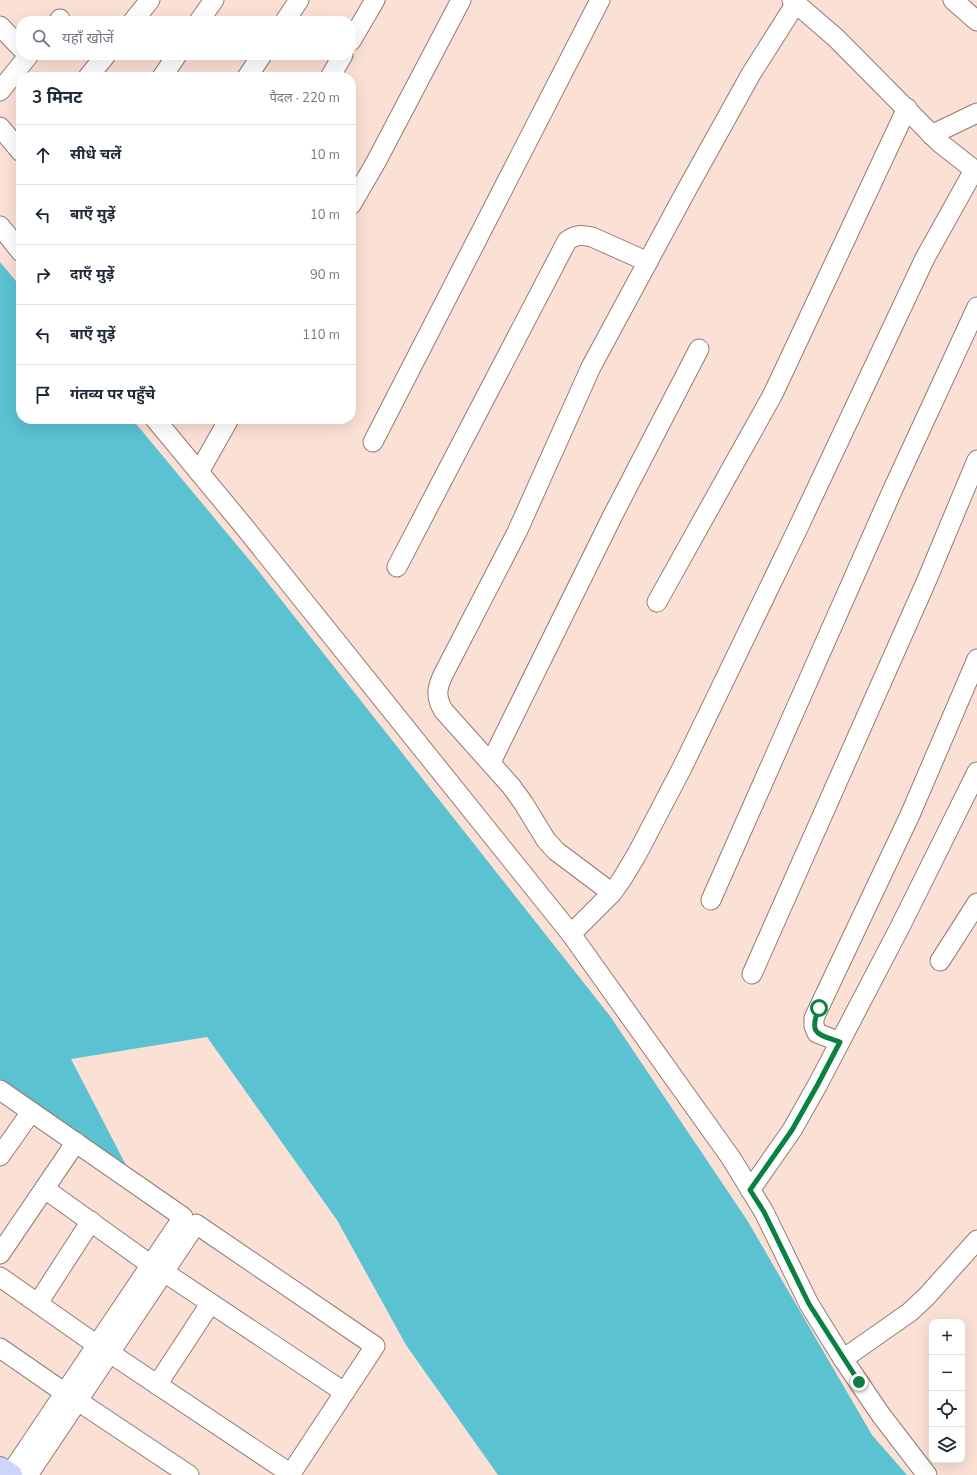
<!DOCTYPE html>
<html lang="hi">
<head>
<meta charset="utf-8">
<style>
  body { margin:0; font-family:"Nunito Sans","Noto Sans Devanagari",sans-serif; background:#f2f2f3; color:#1f2937 }
  .controls { position:absolute; right:12px; bottom:12px; display:grid; overflow:hidden; border-radius:8px; box-shadow:0 4px 16px #0002 }
  .controls button { width:36px; height:36px; display:grid; place-items:center; padding:0; border:0; border-bottom:1px solid #e0e1e3; background:#fff; color:#1f2937; font:20px sans-serif }
  .stop { position:absolute; width:12px; height:12px; margin:-9px; border:3px solid #0b8043; border-radius:50%; background:#fff }
  .stop.end { background:#0b8043; border-color:#fff; box-shadow:0 1px 4px #0008 }
  .list { margin:0; padding:0; list-style:none }
  h2 { display:flex; justify-content:space-between; align-items:center; height:52px; margin:0; padding:0 16px; font-size:17px }
  h2 small { font-size:13px; font-weight:400; color:#747a83 }
  .list li { display:grid; grid-template-columns:26px 1fr auto; gap:12px; align-items:center; box-sizing:border-box; height:60px; padding:0 16px; border-top:1px solid #e0e1e3 }
  .list b { display:block; font-size:15px; white-space:nowrap }
  .list em { font-size:13px; font-style:normal; color:#747a83 }
  .icon { flex:none; width:22px; height:22px; fill:none; stroke:currentColor; stroke-width:2; stroke-linecap:round; stroke-linejoin:round }
  .map { position:relative; flex:none; width:977px; height:1475px; overflow:hidden }
  .search { position:absolute; background:#fff; box-shadow:0 4px 16px #0002; left:16px; top:16px; width:340px; height:44px; display:flex; align-items:center; gap:10px; box-sizing:border-box; padding:0 14px; border-radius:16px; color:#747a83; font-size:15px }
  .panel { position:absolute; background:#fff; box-shadow:0 4px 16px #0002; left:16px; top:72px; width:340px; height:352px; border-radius:16px }
  .map>svg:first-child { display:block }
  .water { fill:#5bc2d2 }
  .lines { fill:none; stroke-linecap:round; stroke-linejoin:round }
  .minor-casing { stroke:#947b72; stroke-width:21 }
  .major-casing { stroke:#8189ae; stroke-width:24 }
  .minor { stroke:#fff; stroke-width:19 }
  .major { stroke:#cbd6f8; stroke-width:22 }
  .route { stroke:#0b8043; stroke-width:5 }
</style>
</head>
<body>
<div class="map">
<svg width="977" height="1475" viewBox="0 0 977 1475">
  <rect width="100%" height="100%" fill="#fbe0d6"/>
  <path class="water" d="M0,262L21,287V419H132L256,568L610,1016L747,1220L872,1435L907,1475H498L406,1345L337,1220L207,1037L71,1059L128,1169L0,1082Z"/>
  <g class="lines">
    <defs>
      <g id="minor">
        <path d="M792,0L836,38L940,143L977,172"/>
        <path d="M953,0L977,21"/>
        <path d="M59,21L60,19"/>
        <path d="M133,21L150,0"/>
        <path d="M199,21L214,0"/>
        <path d="M285,21L299,0"/>
        <path d="M0,26L21,48"/>
        <path d="M351,41L375,0"/>
        <path d="M88,77L106,55"/>
        <path d="M162,77L177,55"/>
        <path d="M247,77L262,55"/>
        <path d="M330,77L343,55"/>
        <path d="M0,91L29,55"/>
        <path d="M0,127L21,152"/>
        <path d="M931,135L977,113"/>
        <path d="M351,205L376,162L461,0"/>
        <path d="M0,226L21,252"/>
        <path d="M155,419L242,524L571,934L731,1158L764,1212L809,1304L843,1359L881,1415L927,1475"/>
        <path d="M373,442L600,0"/>
        <path d="M199,472L229,419"/>
        <path d="M397,567L567,241C576,234 582,235 592,237L648,262"/>
        <path d="M657,602L773,394L907,108"/>
        <path d="M491,762L613,515L699,349"/>
        <path d="M612,893L556,851L546,840L524,804L511,786L443,710C435,696 437,687 444,673L517,532L591,367L686,191L751,74L796,3"/>
        <path d="M711,900L893,489L977,307"/>
        <path d="M571,934L612,893L622,879L637,854L683,766L798,528L925,258L974,170"/>
        <path d="M940,961L977,903"/>
        <path d="M752,974L926,582L977,460"/>
        <path d="M840,1042L817,1033L814,1026V1018L910,815L977,659"/>
        <path d="M0,1090L183,1217L10,1474"/>
        <path d="M0,1156L31,1112"/>
        <path d="M45,1189L151,1265"/>
        <path d="M750,1190L792,1130L818,1084L901,925L977,772"/>
        <path d="M0,1254L76,1142"/>
        <path d="M164,1272L344,1392"/>
        <path d="M0,1277L97,1345"/>
        <path d="M38,1303L91,1221"/>
        <path d="M0,1348L65,1393"/>
        <path d="M110,1353L291,1474"/>
        <path d="M843,1359L910,1312L927,1296L977,1240"/>
        <path d="M157,1385L210,1304"/>
        <path d="M78,1401L189,1475"/>
        <path d="M28,1475L196,1224L375,1346L290,1475"/>
      </g>
      <path id="major" d="M0,1468L11,1475"/>
    </defs>
    <use href="#minor" class="minor-casing"/>
    <use href="#major" class="major-casing"/>
    <use href="#minor" class="minor"/>
    <use href="#major" class="major"/>
  </g>
  <g class="lines">
    <path class="route" d="M819,1008C808,1035 818,1034 840,1042L818,1084L792,1130L750,1190L764,1212L809,1304L859,1382"/>
  </g>
</svg>
<div class="controls">
<button>+</button>
<button>−</button>
<button><svg class="icon" aria-label="locate" viewBox="0 0 24 24"><circle cx="12" cy="12" r="6"/><path d="M12 2v4M12 18v4M2 12h4M18 12h4"/></svg></button>
<button><svg class="icon" aria-label="layers" viewBox="0 0 24 24"><path d="M12 4l9 5-9 5-9-5zM3 14l9 5 9-5"/></svg></button>
</div>
<div class="stop" style="left:819px;top:1008px"></div>
<div class="stop end" style="left:859px;top:1382px"></div>
<div class="search"><svg class="icon" aria-label="search" viewBox="0 0 24 24"><circle cx="10" cy="10" r="6"/><path d="M15 15l6 6"/></svg>यहाँ खोजें</div>
<section class="panel">
<h2>3 मिनट<small>पैदल · 220 m</small></h2>
<ul class="list">
<li><svg class="icon" aria-label="ahead" viewBox="0 0 24 24"><path d="M12 20V5M6 11l6-6 6 6"/></svg><div><b>सीधे चलें</b></div><em>10 m</em></li>
<li><svg class="icon" aria-label="left" viewBox="0 0 24 24"><path d="M17 20v-9H6M10 6l-5 5 5 5"/></svg><div><b>बाएँ मुड़ें</b></div><em>10 m</em></li>
<li><svg class="icon" aria-label="right" viewBox="0 0 24 24"><path d="M7 20v-9h11M14 6l5 5-5 5"/></svg><div><b>दाएँ मुड़ें</b></div><em>90 m</em></li>
<li><svg class="icon" aria-label="left" viewBox="0 0 24 24"><path d="M17 20v-9H6M10 6l-5 5 5 5"/></svg><div><b>बाएँ मुड़ें</b></div><em>110 m</em></li>
<li><svg class="icon" aria-label="arrive" viewBox="0 0 24 24"><path d="M6 21V4h12l-3 4 3 4H6"/></svg><div><b>गंतव्य पर पहुँचे</b></div></li>
</ul>
</section>
</div>
</body>
</html>
